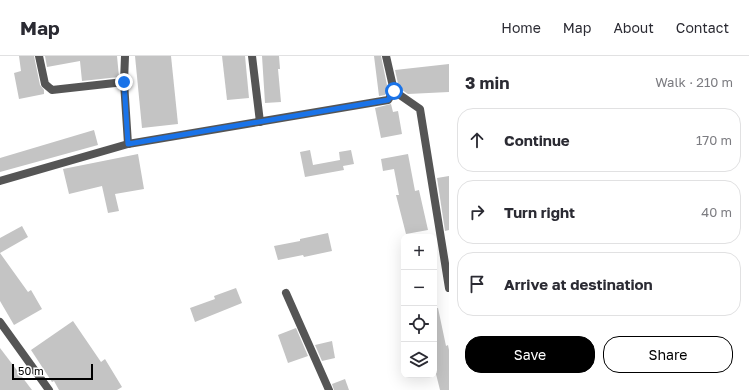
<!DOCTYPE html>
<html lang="en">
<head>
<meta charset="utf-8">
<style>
  body { margin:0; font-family:"Golos Text",sans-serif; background:#f2f2f3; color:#2b2b33 }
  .controls { position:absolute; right:12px; bottom:12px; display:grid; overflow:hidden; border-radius:8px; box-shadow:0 4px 16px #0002 }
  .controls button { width:36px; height:36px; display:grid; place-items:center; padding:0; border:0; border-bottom:1px solid #e1e1e2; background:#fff; color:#2b2b33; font:20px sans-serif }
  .scale { position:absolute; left:12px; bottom:10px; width:81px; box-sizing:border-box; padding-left:4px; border:2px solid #000; border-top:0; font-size:11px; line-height:14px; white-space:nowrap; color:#000; -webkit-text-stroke:3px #fff; paint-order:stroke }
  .stop { position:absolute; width:12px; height:12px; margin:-9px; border:3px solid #1a73e8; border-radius:50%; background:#fff }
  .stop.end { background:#1a73e8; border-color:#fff; box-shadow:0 1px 4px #0008 }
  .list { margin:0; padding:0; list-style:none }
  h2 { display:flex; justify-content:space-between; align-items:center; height:52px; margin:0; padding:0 16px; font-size:17px }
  h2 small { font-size:13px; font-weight:400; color:#7c7c81 }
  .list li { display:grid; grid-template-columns:26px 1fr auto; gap:12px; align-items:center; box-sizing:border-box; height:64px; margin:0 8px 8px; padding:0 8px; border:1px solid #e1e1e2; border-radius:16px }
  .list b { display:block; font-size:15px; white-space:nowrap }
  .list em { font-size:13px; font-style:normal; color:#7c7c81 }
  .actions { display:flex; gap:8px; padding:12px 16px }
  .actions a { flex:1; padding:9px 0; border:1px solid #000; border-radius:16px; text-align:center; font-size:14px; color:#000 }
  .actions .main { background:#000; color:#fff }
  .icon { flex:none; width:22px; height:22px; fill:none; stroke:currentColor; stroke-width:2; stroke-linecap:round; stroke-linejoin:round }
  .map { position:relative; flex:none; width:449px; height:334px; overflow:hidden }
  header { display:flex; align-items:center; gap:24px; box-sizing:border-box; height:56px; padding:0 20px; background:#fff; border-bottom:1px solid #e1e1e2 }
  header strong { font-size:19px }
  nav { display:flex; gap:22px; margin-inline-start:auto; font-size:14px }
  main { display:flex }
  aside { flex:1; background:#fff }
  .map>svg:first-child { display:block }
  .building { fill:#c4c4c4 }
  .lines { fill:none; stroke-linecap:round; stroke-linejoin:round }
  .street { stroke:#555; stroke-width:8 }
  .route { stroke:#1a73e8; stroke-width:5 }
</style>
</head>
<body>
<header>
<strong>Map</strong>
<nav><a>Home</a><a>Map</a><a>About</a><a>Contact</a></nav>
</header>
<main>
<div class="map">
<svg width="449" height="334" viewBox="0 0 449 334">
  <rect width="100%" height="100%" fill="#fff"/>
  <g class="building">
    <path d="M19,0H34L40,29L44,34V38L19,43L14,17L21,15Z"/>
    <path d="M45,0H117L119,21L82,25L80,5L47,11Z"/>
    <path d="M135,0H171L178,68L142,72Z"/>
    <path d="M222,0H245L249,42L227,44Z"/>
    <path d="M262,0H279L280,13H278L281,46L265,47Z"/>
    <path d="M374,0H381L388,34L385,39L379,40Z"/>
    <path d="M449,8V36L408,38L399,32L395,14Z"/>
    <path d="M391,48L393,56L398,55L402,78L381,82L375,52Z"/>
    <path d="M94,74L98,89L0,116V102Z"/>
    <path d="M310,94L313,109L340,104L339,96L351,94L354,108L343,110L344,114L305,121L300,96Z"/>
    <path d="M138,98L144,133L115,138L119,155L108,157L102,130L69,138L63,113Z"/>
    <path d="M408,98L415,135L419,134L428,174L406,178L396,139H399L394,113L383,115L381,103Z"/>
    <path d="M449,120V174L445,175L437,122Z"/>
    <path d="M22,170L28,181L0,197V182Z"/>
    <path d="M328,177L332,195L304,201L303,199L278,204L274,190L300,185V183Z"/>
    <path d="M0,197L28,236L31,234L42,253L14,269L0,245Z"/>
    <path d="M236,232L242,247L195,266L190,252L215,243L214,240Z"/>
    <path d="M434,252H438L446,290L448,289L449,294V334H440L434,310Z"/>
    <path d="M73,265L101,306L105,303L122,331L117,334H59L54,325L52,326L31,294Z"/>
    <path d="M296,272L308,300L288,307L278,279Z"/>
    <path d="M332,285L335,302L322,305L315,289Z"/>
    <path d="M0,292L32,334H0Z"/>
    <path d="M345,323L349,334H334L332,328Z"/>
  </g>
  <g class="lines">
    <g class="street">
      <path d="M39,0L45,28L52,34L124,26"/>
      <path d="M125,0L124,26L128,88"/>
      <path d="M252,0L260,66"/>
      <path d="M394,35L420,53L449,232"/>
      <path d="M0,125L128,88L388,44L394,35L386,0"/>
      <path d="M286,237L329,334"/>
      <path d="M0,266L49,334"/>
    </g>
  </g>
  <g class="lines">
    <path class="route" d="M124,26L128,88L388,44L394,35"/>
  </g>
</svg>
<div class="controls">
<button>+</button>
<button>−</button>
<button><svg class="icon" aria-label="locate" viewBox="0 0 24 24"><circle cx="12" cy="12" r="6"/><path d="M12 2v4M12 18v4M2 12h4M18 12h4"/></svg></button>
<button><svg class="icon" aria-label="layers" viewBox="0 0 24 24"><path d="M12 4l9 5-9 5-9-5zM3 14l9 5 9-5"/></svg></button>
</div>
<div class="scale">50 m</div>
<div class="stop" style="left:394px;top:35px"></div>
<div class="stop end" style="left:124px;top:26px"></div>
</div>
<aside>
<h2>3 min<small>Walk · 210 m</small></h2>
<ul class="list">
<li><svg class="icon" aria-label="ahead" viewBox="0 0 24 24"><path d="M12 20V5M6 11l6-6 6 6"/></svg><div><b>Continue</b></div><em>170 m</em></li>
<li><svg class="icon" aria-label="right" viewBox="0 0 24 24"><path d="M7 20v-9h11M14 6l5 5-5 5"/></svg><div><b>Turn right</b></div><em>40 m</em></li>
<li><svg class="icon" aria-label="arrive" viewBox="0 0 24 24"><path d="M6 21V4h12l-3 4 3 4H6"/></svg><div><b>Arrive at destination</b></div></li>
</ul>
<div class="actions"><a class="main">Save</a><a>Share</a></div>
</aside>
</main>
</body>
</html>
